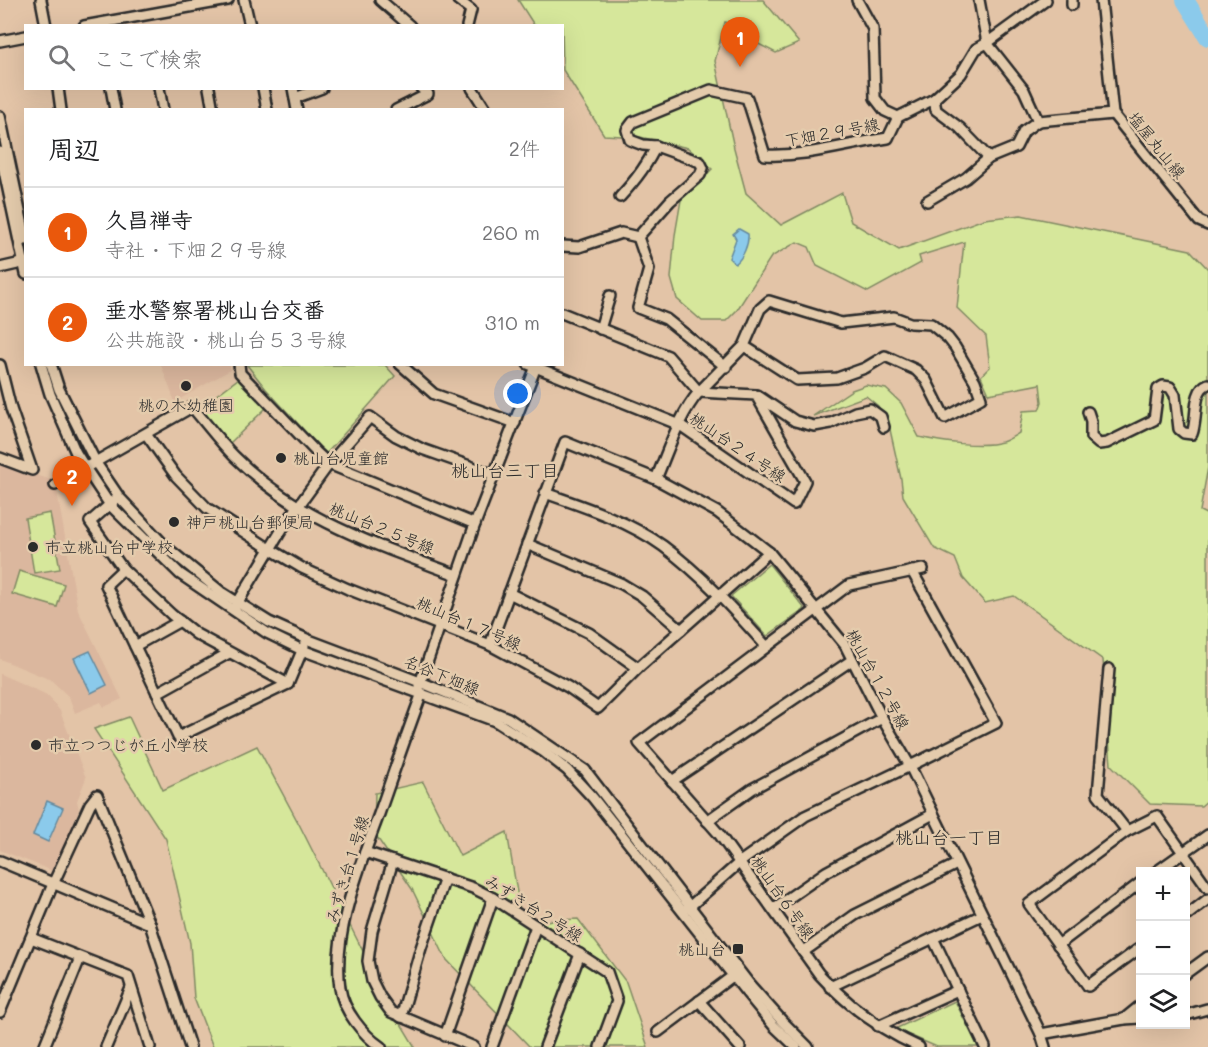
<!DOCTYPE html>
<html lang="ja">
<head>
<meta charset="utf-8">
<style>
  body { margin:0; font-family:Mali,"Klee One",sans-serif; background:#f2f2f2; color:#202124 }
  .controls { position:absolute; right:18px; bottom:18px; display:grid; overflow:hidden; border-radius:0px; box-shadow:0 6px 24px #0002 }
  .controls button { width:54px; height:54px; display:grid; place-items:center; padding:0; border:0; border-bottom:2px solid #e0e0e0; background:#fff; color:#202124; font:30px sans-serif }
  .you { position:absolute; left:518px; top:394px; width:21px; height:21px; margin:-15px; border:4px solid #fff; border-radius:50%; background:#1a73e8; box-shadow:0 0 0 9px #1a73e833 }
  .badge { display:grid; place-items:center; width:39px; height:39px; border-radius:50%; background:#ea580c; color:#fff; font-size:20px; font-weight:700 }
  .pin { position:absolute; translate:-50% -50px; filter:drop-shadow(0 2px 3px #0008) }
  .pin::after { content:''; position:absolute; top:32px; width:21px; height:18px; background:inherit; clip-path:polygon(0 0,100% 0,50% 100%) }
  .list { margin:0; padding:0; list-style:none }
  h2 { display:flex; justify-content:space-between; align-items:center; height:78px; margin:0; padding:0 24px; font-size:26px }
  h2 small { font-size:20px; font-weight:400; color:#757577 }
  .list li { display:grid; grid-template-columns:39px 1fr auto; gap:18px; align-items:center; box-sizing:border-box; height:90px; padding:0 24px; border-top:2px solid #e0e0e0 }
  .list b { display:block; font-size:22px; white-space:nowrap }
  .list p { margin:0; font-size:20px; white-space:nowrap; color:#757577 }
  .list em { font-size:20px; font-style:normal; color:#757577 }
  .icon { flex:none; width:33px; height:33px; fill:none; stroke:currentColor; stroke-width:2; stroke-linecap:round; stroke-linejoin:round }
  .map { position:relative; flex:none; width:1208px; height:1047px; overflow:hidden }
  .search { position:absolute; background:#fff; box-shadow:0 6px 24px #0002; left:24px; top:24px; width:540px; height:66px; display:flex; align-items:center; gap:15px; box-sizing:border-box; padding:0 21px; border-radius:0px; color:#757577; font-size:22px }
  .panel { position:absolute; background:#fff; box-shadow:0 6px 24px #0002; left:24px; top:108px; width:540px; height:258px; border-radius:0px }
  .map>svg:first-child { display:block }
  .built { fill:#dbb79e }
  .green { fill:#d6e79b; stroke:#808963; stroke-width:1.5 }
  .water { fill:#8bcaeb; stroke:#658a9e; stroke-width:1.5 }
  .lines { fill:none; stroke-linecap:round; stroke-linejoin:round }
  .river { stroke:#8bcaeb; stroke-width:18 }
  .minor-casing { stroke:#2b2b2b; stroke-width:14 }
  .minor { stroke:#e4cbac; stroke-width:9 }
  .poi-dot { fill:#2b2b2b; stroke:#e4cbac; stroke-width:2 }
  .labels { text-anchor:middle; stroke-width:5; stroke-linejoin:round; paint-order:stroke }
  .street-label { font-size:16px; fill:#2b2b2b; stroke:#e4cbac }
  .poi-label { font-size:16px; fill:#2b2b2b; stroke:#e4cbac; text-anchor:start }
  .neighbourhood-label { font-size:18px; fill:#2b2b2b; stroke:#e4cbac }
</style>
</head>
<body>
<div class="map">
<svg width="1208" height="1047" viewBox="0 0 1208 1047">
  <rect width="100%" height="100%" fill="#e3c4a7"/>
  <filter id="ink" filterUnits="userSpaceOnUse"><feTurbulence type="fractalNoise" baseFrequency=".0167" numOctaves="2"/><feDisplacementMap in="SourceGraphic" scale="12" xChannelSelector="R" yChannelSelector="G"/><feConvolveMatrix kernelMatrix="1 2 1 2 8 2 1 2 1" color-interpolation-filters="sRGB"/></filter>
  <g filter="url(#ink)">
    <g class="built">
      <path d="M161,365H230V370L175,402Z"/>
      <path d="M0,464L55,481L78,610L122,699L104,707L101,702L75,713L69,697L51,680L0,659Z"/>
      <path d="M0,674L43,693L51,699L60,711L86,778L77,801L79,809L53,871L0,850Z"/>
    </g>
    <g class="green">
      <path d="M518,0H763L799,43L776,53L741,35L742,26L725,22L715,61L734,148L746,193L781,225L842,193L851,222L899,250L984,219L1021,215L1190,250L1208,269V467L1200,511L1208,515V800L1201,806L1150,804L1111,765L1103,660L1014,596L985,603L963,578L955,558L934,548L903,496L901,479L889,425L878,406L866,396L813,416L852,390L866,385L886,389L901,403L919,437C940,442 981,448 1002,442C1008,440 1014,436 1019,433L1023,411L1039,410L1042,402L1040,384L989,394L981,376L990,367L986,336L957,308L964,242L919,256L921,263L868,292L817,266L809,247L797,242L771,257L737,310L726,321H702L677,299L671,278L675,235L681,200L712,169L688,148L640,137L604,135L563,70L562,26L534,25Z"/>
      <path d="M247,365H385L395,376L326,454L266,389Z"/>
      <path d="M238,379L267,407L228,445L198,409Z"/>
      <path d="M50,513L60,569L34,573L25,518Z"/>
      <path d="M769,564L805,609L767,636L731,596Z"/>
      <path d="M19,571L64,584L57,607L12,594Z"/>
      <path d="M129,717L163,790L257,746L300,826L392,1009L415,1047H213L194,998L190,943L166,839L94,729Z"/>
      <path d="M423,782L460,856L507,832L522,922L578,919L626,982L648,1047H530L446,959L412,889L374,833L375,793Z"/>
      <path d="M955,1001L978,1047H937L895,1029Z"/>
    </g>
    <g class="water">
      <path d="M739,229L748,234C749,244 743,258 735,264L729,258L736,239L733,234Z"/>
      <path d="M90,651L107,685L91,693L74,658Z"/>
      <path d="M47,801L63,808L48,842L33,835Z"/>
    </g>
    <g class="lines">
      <path class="river" d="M1185,0L1208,37"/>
      <defs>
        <g id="minor">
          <path d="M41,0L46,26"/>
          <path d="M244,0L250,26"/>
          <path d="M380,0L410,26"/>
          <path d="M458,0L471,10L467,26"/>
          <path d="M857,0L873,29L875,98L885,111L898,117"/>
          <path d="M979,0L987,43L1024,90L1038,121L1113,114"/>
          <path d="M1072,0V5"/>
          <path d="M1101,0L1113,114L1199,221L1208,225"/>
          <path d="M84,26L228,0"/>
          <path d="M0,41L26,36"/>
          <path d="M58,88L61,110"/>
          <path d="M111,88L115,110"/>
          <path d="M159,88L163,110"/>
          <path d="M209,88L213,110"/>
          <path d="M263,88L267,110"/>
          <path d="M293,88L297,110"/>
          <path d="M472,88L486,110"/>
          <path d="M295,98L322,88"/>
          <path d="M934,99L936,110L960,128L989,158"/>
          <path d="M396,110L428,94L421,88"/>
          <path d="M0,116L26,240"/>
          <path d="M0,152L26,274"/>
          <path d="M620,197C634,182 647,166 656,146"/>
          <path d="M927,201L966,178L989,158L1016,147L1024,131L1038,121"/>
          <path d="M638,237L670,201L700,175L703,168L700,162L656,146L643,145L630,140L627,130L633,122L711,90L747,98L765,155C808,157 846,144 888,138L898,117L934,99L961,74L976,49L987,43L1046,0"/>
          <path d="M638,237L649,269L638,308L666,319L726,367"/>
          <path d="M562,246L579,247L621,233L638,237"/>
          <path d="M0,268L26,262"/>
          <path d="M562,313L668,356L699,392C679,415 668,451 656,479"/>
          <path d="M600,329L610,296"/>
          <path d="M41,364L50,394L76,453L86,469L110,505L180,574L267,633L302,650L495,721L544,752L567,770L593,798L746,992L774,1026L796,1047"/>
          <path d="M51,364L59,389L96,463L119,497L166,547L221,592L269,622L309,640L420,682L508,718L585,770L750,985L782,1021L808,1047"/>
          <path d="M239,364L240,373L317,453L329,464L475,524"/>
          <path d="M400,364L434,394L515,423"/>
          <path d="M528,364L680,425L794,504L805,481L756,395L699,392"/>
          <path d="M0,365L11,409L32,470L0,458"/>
          <path d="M699,392L744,346L760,309L769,301L841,323L894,317L910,323L931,324L948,338L955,347L975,381L981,398L945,418L926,380L916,370L885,356L865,368L837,378L797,380L744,346"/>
          <path d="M758,396L795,421L814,426L831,423L855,412L870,409L881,417L884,427"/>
          <path d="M1088,412L1091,421V437L1099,444L1107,443L1154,420L1158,389L1163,386L1170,387L1175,395L1179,429L1184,433L1192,434C1198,419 1192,390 1208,384"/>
          <path d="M146,434L176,476L207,508L270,549L302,568L348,589L490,645L568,687L598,708L638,668L769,552"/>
          <path d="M55,485L192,407C206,423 219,441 234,456C299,521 374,544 457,575"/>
          <path d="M545,493C585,507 628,521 663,546C702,575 734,610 766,646"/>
          <path d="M115,500L90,522L123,569L172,615L196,634L288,684L304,646"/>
          <path d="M527,544L622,584L642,596L681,630"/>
          <path d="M123,569L106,585L178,737L288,684"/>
          <path d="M912,571L996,723L910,766L1041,1034L1045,1047"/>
          <path d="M509,593L589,633L638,668"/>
          <path d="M235,607L284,526L329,464L370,417L396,436L422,449L495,475"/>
          <path d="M490,645L565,442L656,479L717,512L769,552L845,645L882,718L910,766L805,816L740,862L688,908"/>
          <path d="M135,646L180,621"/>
          <path d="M1109,669L1098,794L1127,831"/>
          <path d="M419,686L475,524L537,364"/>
          <path d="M157,693L229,653"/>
          <path d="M672,781L852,660"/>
          <path d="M707,821L752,789L882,718"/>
          <path d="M365,852L473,888L493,898L607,972L617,1001L600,1047"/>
          <path d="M0,861L150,924L190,1047"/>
          <path d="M393,861L372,931L368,961L372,981L380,997L391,1012L474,1047"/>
          <path d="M1156,872L1208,835"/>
          <path d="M773,909L826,872L933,814"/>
          <path d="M1186,916L1208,899"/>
          <path d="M31,938L128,976L150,1047"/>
          <path d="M933,938L985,1047"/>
          <path d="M1058,945L1140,883"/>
          <path d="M1140,948L1088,986L1029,904L1127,831L1157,816L1208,888"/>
          <path d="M803,952L855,915L957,864"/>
          <path d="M1186,973L1208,957"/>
          <path d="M830,987L982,915"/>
          <path d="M699,1001L740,1047"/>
          <path d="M0,1012L53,884L90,804L97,795L150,924"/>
          <path d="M1186,1015L1207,1009"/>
          <path d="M401,1017L421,948L445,878"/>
          <path d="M1124,1019L1140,1006"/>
          <path d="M878,1026L958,990"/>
          <path d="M658,1032L738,972"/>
          <path d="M1041,1034L1124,1019L1140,1018"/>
          <path d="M445,1036L493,898"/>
          <path d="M44,1047L80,958"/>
          <path d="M106,1047L131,988"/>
          <path d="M381,1047C363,1035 343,1010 340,988C332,933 360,866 379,814C393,774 407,733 422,693"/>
          <path d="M492,1047L536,926"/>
          <path d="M545,1047L580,954"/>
          <path d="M919,1047C881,1030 848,1006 819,974L719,834L639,743L849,585L923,569"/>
        </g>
      </defs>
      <use href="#minor" class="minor-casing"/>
      <use href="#minor" class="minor"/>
    </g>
  </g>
  <g class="poi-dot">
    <circle cx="186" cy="386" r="6"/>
    <circle cx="281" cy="458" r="6"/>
    <circle cx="174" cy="522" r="6"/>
    <circle cx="33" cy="547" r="6"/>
    <circle cx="36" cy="745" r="6"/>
    <rect x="732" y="943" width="12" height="12" rx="3"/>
  </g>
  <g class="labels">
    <g class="street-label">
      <text transform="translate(832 132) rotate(-10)" y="6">下畑２９号線</text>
      <text transform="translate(1157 145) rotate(51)" y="6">塩屋丸山線</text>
      <text transform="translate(738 447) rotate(34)" y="6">桃山台２４号線</text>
      <text transform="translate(382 528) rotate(22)" y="6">桃山台２５号線</text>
      <text transform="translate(469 623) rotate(23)" y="6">桃山台１７号線</text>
      <text transform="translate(442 675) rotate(22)" y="6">名谷下畑線</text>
      <text transform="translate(878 679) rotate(61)" y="6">桃山台１２号線</text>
      <text transform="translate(347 869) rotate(-73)" y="6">みずき台１号線</text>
      <text transform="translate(783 897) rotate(55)" y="6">桃山台６号線</text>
      <text transform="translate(534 908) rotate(32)" y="6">みずき台２号線</text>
    </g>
    <g class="poi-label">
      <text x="186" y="411" text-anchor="middle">桃の木幼稚園</text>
      <text x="293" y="464">桃山台児童館</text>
      <text x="186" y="528">神戸桃山台郵便局</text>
      <text x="45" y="553">市立桃山台中学校</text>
      <text x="48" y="751">市立つつじが丘小学校</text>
      <text x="726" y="955" text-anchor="end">桃山台</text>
    </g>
    <g class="neighbourhood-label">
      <text x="505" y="477">桃山台三丁目</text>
      <text x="949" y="844">桃山台一丁目</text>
    </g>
  </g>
</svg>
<div class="controls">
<button>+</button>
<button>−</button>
<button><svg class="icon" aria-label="layers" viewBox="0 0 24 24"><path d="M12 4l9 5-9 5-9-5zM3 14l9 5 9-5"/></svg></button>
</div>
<div class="you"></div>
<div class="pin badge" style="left:740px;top:67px">1</div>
<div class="pin badge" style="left:72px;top:506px">2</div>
<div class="search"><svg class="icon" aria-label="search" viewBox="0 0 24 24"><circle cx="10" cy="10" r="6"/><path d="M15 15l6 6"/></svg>ここで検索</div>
<section class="panel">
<h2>周辺<small>2件</small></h2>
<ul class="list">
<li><span class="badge">1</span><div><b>久昌禅寺</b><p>寺社 · 下畑２９号線</p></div><em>260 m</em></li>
<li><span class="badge">2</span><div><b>垂水警察署桃山台交番</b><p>公共施設 · 桃山台５３号線</p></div><em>310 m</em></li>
</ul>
</section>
</div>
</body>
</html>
